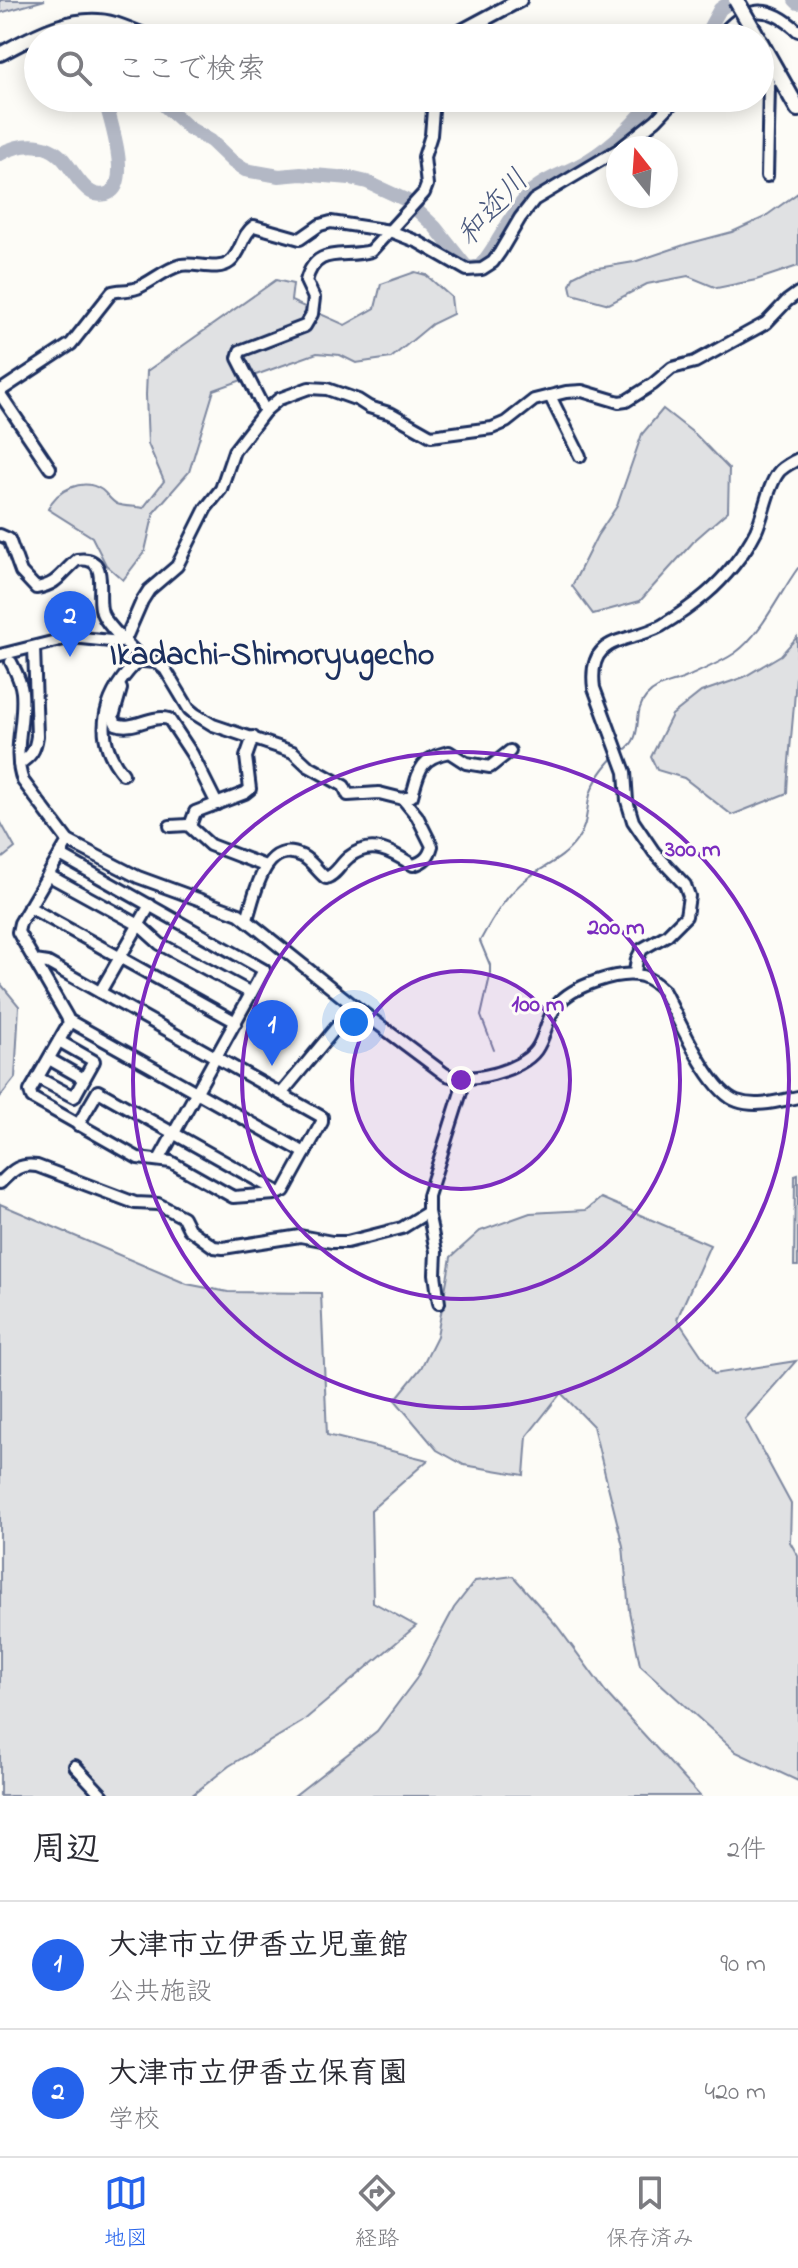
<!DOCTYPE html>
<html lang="ja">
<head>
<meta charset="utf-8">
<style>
  body { margin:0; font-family:"Indie Flower","Klee One",sans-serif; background:#f7f7f7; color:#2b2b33 }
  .compass { position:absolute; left:606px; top:136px; width:72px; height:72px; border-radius:50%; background:#fff; box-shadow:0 4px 20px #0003; rotate:343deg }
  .you { position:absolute; left:354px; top:1022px; width:28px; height:28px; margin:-20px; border:6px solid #fff; border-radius:50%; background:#1a73e8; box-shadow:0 0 0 12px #1a73e833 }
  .badge { display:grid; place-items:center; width:52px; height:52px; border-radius:50%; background:#2563eb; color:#fff; font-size:26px; font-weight:700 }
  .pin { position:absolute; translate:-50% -66px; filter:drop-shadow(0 2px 4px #0008) }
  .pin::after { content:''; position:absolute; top:42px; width:28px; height:24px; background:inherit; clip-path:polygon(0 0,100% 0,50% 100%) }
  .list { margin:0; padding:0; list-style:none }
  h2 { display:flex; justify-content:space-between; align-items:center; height:104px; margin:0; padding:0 32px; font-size:34px }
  h2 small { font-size:26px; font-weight:400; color:#7c7c81 }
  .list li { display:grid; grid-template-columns:52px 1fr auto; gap:24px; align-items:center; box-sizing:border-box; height:128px; padding:0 32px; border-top:2px solid #e1e1e2 }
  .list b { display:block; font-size:30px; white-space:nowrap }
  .list p { margin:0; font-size:26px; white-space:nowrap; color:#7c7c81 }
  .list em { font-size:26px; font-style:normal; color:#7c7c81 }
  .icon { flex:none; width:44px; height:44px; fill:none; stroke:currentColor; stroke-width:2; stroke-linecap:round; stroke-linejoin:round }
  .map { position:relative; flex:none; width:798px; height:1796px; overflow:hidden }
  .search { position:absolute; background:#fff; box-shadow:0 4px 20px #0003; left:24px; right:24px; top:24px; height:88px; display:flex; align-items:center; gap:20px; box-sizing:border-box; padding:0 28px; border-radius:44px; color:#7c7c81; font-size:30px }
  .sheet { height:360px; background:#fff }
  nav { display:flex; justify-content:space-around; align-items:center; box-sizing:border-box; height:112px; border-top:2px solid #e1e1e2; background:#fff; font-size:22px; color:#7c7c81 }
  nav a { display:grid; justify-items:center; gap:4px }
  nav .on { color:#2563eb }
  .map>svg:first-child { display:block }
  .green { fill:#e0e1e3; stroke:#7e88a0; stroke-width:2 }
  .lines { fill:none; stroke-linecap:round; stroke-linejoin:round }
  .stream { stroke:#76819c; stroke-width:2 }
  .river { stroke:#b3b8c5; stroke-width:14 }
  .minor-casing { stroke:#1b2f5e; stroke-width:16 }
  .major-casing { stroke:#1b2f5e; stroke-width:18 }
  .highway-casing { stroke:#1b2f5e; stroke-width:20 }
  .minor { stroke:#fdfcf7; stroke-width:10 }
  .major { stroke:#fdfcf7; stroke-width:12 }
  .highway { stroke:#fdfcf7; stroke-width:14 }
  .highway-bridge-casing { stroke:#1b2f5e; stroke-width:20; stroke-linecap:butt }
  .highway-bridge { stroke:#fdfcf7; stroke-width:14 }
  .ring { fill:none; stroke:#7b2cbf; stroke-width:4 }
  .labels { text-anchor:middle; stroke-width:6; stroke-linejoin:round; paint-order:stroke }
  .water-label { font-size:30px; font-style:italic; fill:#49587d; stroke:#fdfcf7 }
  .quarter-label { font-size:32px; font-weight:bold; fill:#1b2f5e; stroke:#fdfcf7 }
  .centre { fill:#7b2cbf; stroke:#fdfcf7; stroke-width:4 }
  .ring-label { font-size:24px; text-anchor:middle; font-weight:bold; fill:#7b2cbf; stroke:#fdfcf7; stroke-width:6; stroke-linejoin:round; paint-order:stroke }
</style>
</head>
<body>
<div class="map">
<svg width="798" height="1796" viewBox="0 0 798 1796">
  <rect width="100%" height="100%" fill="#fdfcf7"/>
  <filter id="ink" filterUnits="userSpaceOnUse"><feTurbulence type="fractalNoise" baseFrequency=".0125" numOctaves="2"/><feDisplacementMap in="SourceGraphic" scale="16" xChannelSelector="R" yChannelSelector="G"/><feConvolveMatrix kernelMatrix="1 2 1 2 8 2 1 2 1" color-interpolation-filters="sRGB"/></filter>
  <g filter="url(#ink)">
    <g class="green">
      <path d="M0,0H45L0,13Z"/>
      <path d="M798,193V266L756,280L717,288L688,276L647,284L609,304L572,294L570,285L574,276L586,270L634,262L687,244L732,232L763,218Z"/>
      <path d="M415,272L426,275L451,297L453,314L432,324L391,358L356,363L340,355L317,353L214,390L189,472L154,512L145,551L123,580L106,565L92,537L48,509C56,490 83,477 102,490C107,494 111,501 117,504C124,507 135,506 143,508L164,481L148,444L146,395L147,371L276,280L293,284L291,301L345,325L375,308L381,284Z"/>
      <path d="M663,409L696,435L729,469L728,511L696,539L640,601L593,614L572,586L597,536L617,506L642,434Z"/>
      <path d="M797,637C798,689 789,742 787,793L732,815L684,778L657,770L651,757L672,715L701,692L744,677L781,655Z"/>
      <path d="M0,821L15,848L0,860Z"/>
      <path d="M0,983L19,1006L15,1078L0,1097Z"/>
      <path d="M798,1174V1266H794L795,1175Z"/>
      <path d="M601,1198L710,1245L677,1319L714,1374L796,1361L745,1419L791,1504L790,1542L798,1556V1781L736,1752L640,1665L629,1611L623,1546L593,1426L561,1393L527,1436L524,1475L464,1465L437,1450L395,1400L421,1368L437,1336L451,1257L480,1231L530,1213L586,1210Z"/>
      <path d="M0,1204L187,1284L228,1292L321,1293L327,1435L428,1460L371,1510L373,1602L416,1626L302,1722L229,1766L191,1796H0Z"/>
      <path d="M513,1576L557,1626L608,1695L700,1796H294L377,1731L416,1679L454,1608L475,1581Z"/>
    </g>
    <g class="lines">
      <g class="stream">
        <path d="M623,751C646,736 631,714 646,697C657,684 671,684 685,678C700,671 722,662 735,653C761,635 779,594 798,568"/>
        <path d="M494,1050L481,1016L490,976V965L480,941C492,919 507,893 529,877C546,865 564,859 577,840C587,826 586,815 589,799C592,783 603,769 614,757"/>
      </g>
      <g class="river">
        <path d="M795,0L798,3"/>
        <path d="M704,38L720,9L733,0"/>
        <path d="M156,98L189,128L211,141L233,162L245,170L279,176L301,174L350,178L367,182L406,200L435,227L465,265L470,268L480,266C500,243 511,211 533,190C549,176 570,172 587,161C615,144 635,122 655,98"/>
        <path d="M0,154C23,142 50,140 67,164C74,173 81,186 91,192C96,195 104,196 109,193C131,182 111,123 106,104L108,98"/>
      </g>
      <defs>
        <g id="minor">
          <path d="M719,38C745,5 768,3 798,31"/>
          <path d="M760,59L766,71L769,85L767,176"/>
          <path d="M621,148L656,120L677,98"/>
          <path d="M0,391L71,344L112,292C120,290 130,291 137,288C152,282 165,269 181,265C197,262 217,272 230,262C242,252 241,235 254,226L300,239L320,225L331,222L390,231L418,242L467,270L482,269L493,262L500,252L520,218L534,200L618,150"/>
          <path d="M0,394L50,468"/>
          <path d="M550,396L580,456"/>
          <path d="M265,411L279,399L309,388L327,389L358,400L369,407L392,414L431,436L492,428L506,422L534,400L566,392L582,391L619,402L626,401L653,384L672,368L695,362L766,323L787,301L798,293"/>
          <path d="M0,535L9,539L21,572L36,588C58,585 61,573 77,560C112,555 95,594 102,613C108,628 132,647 143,661L156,662L165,669L189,709L195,714L213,725L293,752L308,766L344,786L348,795L379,793L403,799L412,796C419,770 420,758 449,752L466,763L490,767L510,751"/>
          <path d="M0,655L72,637L120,642L125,640L142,601L149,590L177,566L206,508L221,489L234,451L265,411L238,358L240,351L305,326L312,314L314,298L306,281C316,244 343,259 371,251L424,193L427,185L424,157L431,135L434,98"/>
          <path d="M11,662C16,672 21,681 22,692C25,722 12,752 23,781L68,841L138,877L239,914L354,1006L445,1074C467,1085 521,1071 536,1050C546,1036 546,1018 557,1005C572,986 619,970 642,976C651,979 657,984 663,990C678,1017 709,1092 737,1101C757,1108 779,1101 798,1097"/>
          <path d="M119,685L121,689L113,717L116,724C134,731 150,714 169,719L192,754L217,804"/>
          <path d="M19,764C31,756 35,751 37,736L34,647"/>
          <path d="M123,774C89,733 106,691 141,658"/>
          <path d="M170,826L188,825L210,845L265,866"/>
          <path d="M190,826L195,812L245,793L250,789L246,757L253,737"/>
          <path d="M60,855L264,970L159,1160"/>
          <path d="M48,875L139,925L160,944L251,993"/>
          <path d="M29,907L236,1022"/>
          <path d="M247,919C255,895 264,838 302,856C312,861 317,871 326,878C337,874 340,864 349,857C371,839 392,852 413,865C424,862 429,857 432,846L417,816L403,799"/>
          <path d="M35,961L48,963L322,1117V1122L284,1191L275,1194L233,1197L171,1162L138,1158L32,1098L30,1091L69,1023L67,1017L18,932L20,923L68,841"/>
          <path d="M635,972L637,959L642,949L667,935L686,916L689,896L685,885L654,852L633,821L627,801L625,772L594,688C587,634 627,644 661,626C676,617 693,605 706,594C725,578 745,553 756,531C764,514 767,488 778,473C782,467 791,463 798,459"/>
          <path d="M100,992L150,905"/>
          <path d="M68,1020L305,1153"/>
          <path d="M49,1059L84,1079"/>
          <path d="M38,1078L74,1097L94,1061L59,1041"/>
          <path d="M281,1094L354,1006"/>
          <path d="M78,1125L98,1091L280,1193"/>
          <path d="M0,1183C12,1171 19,1163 37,1166L135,1203L158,1204L183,1217L189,1229L214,1247L223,1248L300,1236L332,1242H347L402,1228L428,1212V1196L461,1092V1078"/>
          <path d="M428,1212L436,1251L435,1274L439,1303"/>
          <path d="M75,1766L103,1796"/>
        </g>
        <g id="major">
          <path d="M449,38L520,0"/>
          <path d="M0,54C34,36 75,12 115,24C127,28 139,33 151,38"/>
          <path d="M303,98H315"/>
        </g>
        <path id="highway" d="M760,42L798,109"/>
      </defs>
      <use href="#minor" class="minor-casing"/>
      <use href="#major" class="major-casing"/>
      <use href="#highway" class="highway-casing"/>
      <use href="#minor" class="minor"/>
      <use href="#major" class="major"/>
      <use href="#highway" class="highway"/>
      <defs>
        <path id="highway-bridge" d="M736,0L758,38"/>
      </defs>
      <use href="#highway-bridge" class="highway-bridge-casing"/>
      <use href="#highway-bridge" class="highway-bridge"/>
    </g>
  </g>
  <circle cx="461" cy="1080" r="109" fill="#7b2cbf" fill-opacity=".12"/>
  <g class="ring">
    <circle cx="461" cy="1080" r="109"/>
    <circle cx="461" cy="1080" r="219"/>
    <circle cx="461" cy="1080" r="328"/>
  </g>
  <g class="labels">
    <g class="water-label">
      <text transform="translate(492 207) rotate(-48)" y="10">和迩川</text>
    </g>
    <g class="quarter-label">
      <text x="272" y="664">Ikadachi-Shimoryugecho</text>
    </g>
  </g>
  <circle cx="461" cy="1080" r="12" class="centre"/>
  <g class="ring-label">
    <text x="693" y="856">300 m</text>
    <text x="616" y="934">200 m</text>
    <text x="538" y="1011">100 m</text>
  </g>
</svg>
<svg class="compass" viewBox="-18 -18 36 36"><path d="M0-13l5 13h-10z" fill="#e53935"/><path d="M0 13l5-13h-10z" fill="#7c7c81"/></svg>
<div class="you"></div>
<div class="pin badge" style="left:272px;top:1066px">1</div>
<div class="pin badge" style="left:70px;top:657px">2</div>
<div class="search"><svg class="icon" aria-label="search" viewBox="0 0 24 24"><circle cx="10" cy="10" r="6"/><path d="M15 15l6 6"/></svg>ここで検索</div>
</div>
<section class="sheet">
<h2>周辺<small>2件</small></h2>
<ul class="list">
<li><span class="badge">1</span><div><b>大津市立伊香立児童館</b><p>公共施設</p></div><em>90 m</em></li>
<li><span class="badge">2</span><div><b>大津市立伊香立保育園</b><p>学校</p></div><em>420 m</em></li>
</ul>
</section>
<nav>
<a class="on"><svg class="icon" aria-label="map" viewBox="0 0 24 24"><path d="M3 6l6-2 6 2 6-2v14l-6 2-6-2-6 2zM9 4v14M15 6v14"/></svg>地図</a>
<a><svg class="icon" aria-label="directions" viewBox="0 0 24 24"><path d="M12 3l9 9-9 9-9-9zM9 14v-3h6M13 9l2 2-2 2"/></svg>経路</a>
<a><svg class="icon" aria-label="saved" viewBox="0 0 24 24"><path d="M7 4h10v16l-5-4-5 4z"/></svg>保存済み</a>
</nav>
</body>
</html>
